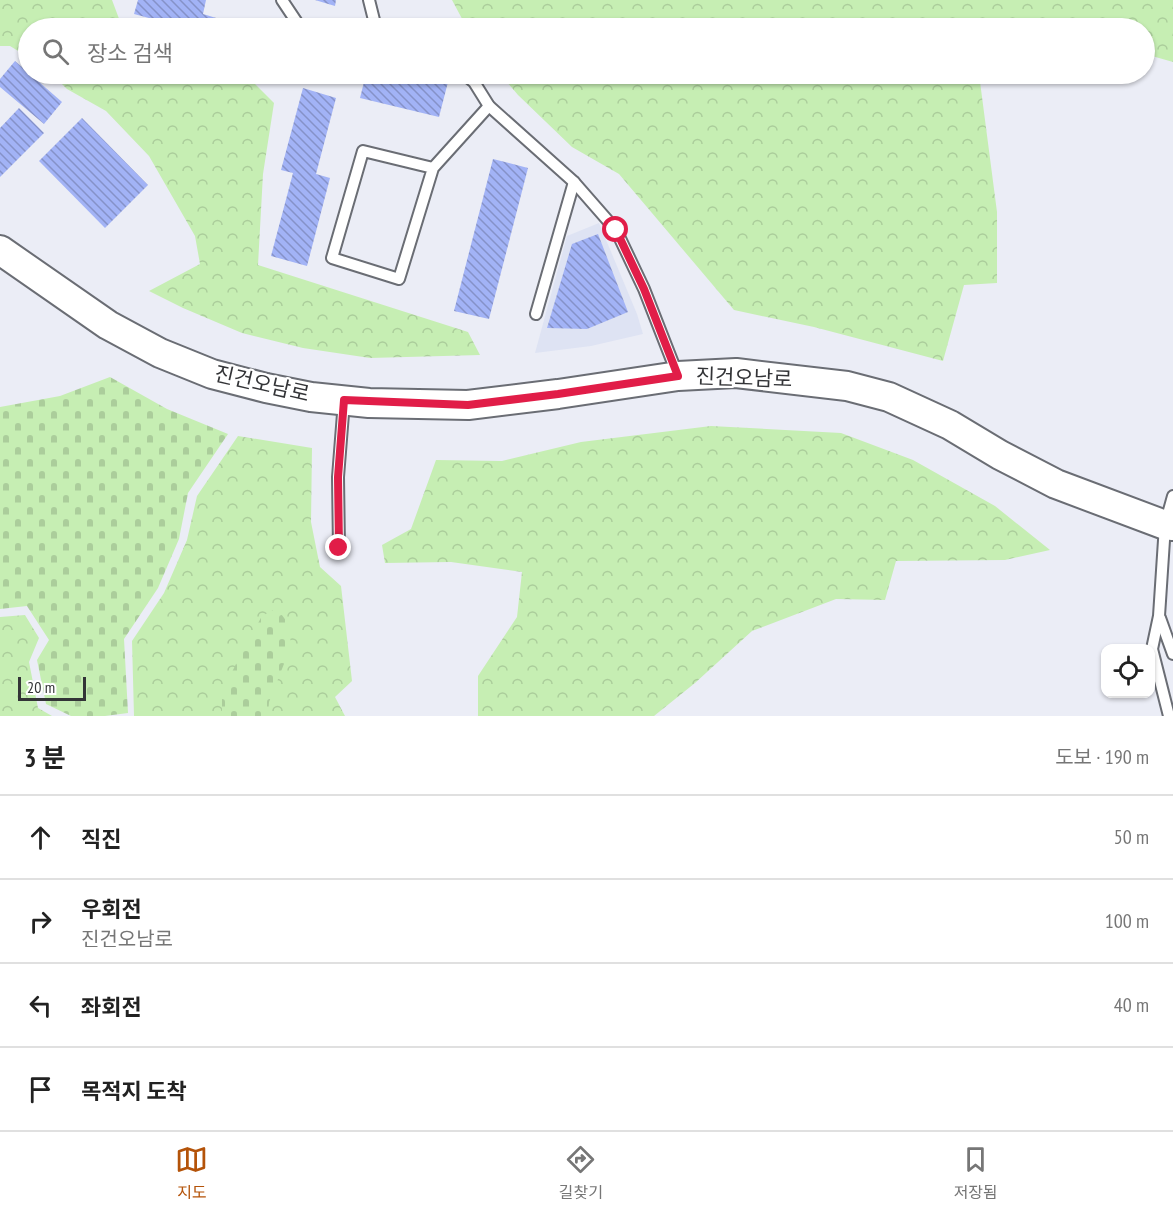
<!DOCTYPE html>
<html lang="ko">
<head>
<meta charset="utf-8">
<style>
  body { margin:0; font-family:"PT Sans Narrow","Noto Sans KR",sans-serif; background:#f2f2f2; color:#222 }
  .controls { position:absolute; right:18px; bottom:18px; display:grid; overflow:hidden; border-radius:12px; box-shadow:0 2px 4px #0004 }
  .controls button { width:54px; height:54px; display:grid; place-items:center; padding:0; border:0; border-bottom:2px solid #e0e0e0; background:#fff; color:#222; font:30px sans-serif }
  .scale { position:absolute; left:18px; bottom:15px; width:68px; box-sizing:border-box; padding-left:6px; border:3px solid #333437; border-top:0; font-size:16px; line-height:21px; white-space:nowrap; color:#333437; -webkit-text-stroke:4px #fff; paint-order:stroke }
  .stop { position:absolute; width:18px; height:18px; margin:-14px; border:4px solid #e11d48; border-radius:50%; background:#fff }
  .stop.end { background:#e11d48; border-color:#fff; box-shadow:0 2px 6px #0008 }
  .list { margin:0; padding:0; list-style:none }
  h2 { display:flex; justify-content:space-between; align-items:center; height:78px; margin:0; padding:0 24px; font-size:26px }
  h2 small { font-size:20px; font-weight:400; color:#767676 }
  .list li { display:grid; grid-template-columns:39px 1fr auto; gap:18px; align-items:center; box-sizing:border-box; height:84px; padding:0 24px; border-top:2px solid #e0e0e0 }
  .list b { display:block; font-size:22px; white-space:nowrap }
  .list p { margin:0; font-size:20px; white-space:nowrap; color:#767676 }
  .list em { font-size:20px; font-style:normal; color:#767676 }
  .icon { flex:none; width:33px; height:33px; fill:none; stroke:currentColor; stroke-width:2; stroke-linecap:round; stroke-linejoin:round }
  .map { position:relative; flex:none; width:1173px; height:716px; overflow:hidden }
  .search { position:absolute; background:#fff; box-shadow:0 2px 4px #0004; left:18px; right:18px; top:18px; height:66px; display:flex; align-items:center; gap:15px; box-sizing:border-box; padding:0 21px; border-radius:33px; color:#767676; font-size:22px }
  .sheet { height:414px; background:#fff }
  nav { display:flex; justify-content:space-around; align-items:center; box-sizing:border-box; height:84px; border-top:2px solid #e0e0e0; background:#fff; font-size:16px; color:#767676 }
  nav a { display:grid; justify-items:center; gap:3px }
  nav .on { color:#b45309 }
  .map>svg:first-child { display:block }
  .built { fill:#dee3f3 }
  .forest { fill:url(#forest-crowns) }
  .cemetery { fill:url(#cemetery-stones) }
  .building { fill:url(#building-back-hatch) }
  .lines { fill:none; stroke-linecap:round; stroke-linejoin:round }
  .service-casing { stroke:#6a6d74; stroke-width:14 }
  .secondary-casing { stroke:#6a6d74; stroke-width:32 }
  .service { stroke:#fff; stroke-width:10 }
  .secondary { stroke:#fff; stroke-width:28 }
  .route { stroke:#e11d48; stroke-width:8 }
  .labels { text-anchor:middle; stroke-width:4.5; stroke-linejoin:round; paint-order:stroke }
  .street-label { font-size:21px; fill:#333437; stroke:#fff }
</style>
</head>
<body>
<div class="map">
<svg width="1173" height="716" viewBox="0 0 1173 716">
  <defs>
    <pattern id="forest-crowns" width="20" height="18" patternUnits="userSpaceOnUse" patternTransform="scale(1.5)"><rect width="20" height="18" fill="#c6eeb3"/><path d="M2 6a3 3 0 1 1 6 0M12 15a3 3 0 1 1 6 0" fill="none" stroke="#abcd9b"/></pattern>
    <pattern id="cemetery-stones" width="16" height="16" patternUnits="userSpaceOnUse" patternTransform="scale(1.5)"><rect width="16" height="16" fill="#c6eeb3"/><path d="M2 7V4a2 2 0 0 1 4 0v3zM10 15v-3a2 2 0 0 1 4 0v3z" fill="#abcd9b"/></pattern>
    <pattern id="building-back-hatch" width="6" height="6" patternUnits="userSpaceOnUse" patternTransform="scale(1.5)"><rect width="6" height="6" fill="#a2b3f6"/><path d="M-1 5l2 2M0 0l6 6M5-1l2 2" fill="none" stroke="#8592c8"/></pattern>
  </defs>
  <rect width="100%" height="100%" fill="#ebedf6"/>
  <path class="built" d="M599,223L637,314L643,334L591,346L535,353L567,236Z"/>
  <g class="forest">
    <path d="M0,0H112L121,24L129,28H28V57L10,46H0Z"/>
    <path d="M452,0H1173V62L1145,54L1144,28H467Z"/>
    <path d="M52,74H217L254,83L274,103L263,174L258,265L468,332L480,355L370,358L303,348L242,333L183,308L149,291L200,264L195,236L149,156L106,111L67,89Z"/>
    <path d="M500,74H979L997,212V283L964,285L943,361L814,327L734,310L619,174L572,147L518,95Z"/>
    <path d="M711,426L841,433L913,460L995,506L1050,550L1005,560L896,561L885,600L836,599L752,631L695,683L654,716H478V676L517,617L522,572L451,562L385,563L382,545L411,529L436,460L502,461L581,442Z"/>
    <path d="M238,436L312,448L311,522L320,567L341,586L352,681L335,697L345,716H134L132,641L164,593L187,540L197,496Z"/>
    <path d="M25,615L39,638L29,662L38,708L52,716H0V617Z"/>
  </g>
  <g class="cemetery">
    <path d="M110,377L167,409L228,434L188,493L179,539L158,588L124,639L128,713L105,716H71L46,704L37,660L49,640L27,606L0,609V407L60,396Z"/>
    <path d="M277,608L289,625L291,646L269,702L268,716H222V692L239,658L262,616Z"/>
  </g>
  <g class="building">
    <path d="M138,0H206L203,14L249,28H186L134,14Z"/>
    <path d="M315,0H336L335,6Z"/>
    <path d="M15,61L62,102L44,124L0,87V79Z"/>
    <path d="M366,74H415L448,82L439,117L360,98Z"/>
    <path d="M303,88L336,98L316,174L330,178L307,266L271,256L293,173L281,170Z"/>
    <path d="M19,108L44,133L0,177V128Z"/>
    <path d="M82,118L148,185L105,228L39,161Z"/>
    <path d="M493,159L528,168L489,319L454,311Z"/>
    <path d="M598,234L628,312L587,329L547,328L572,244Z"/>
  </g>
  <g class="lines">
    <defs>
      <g id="service">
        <path d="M282,0L298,24L315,28"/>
        <path d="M369,0L376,28"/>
        <path d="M464,74L474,82L489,106L574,182L616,230L644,289L678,376"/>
        <path d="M433,168L363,151L332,258L399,279L433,168L489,106"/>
        <path d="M536,314L574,182"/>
        <path d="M339,548L338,477L344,401"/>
        <path d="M1160,618L1173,654"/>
        <path d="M1169,716L1152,649L1159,616L1165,525L1173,496"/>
      </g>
      <path id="secondary" d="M0,250L108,325L160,353L212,374L266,388L311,397L369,403L468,405L558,394L678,376L736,373L847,386L889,397L950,425L1000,455L1056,484L1165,525L1173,526"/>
    </defs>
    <use href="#service" class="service-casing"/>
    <use href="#secondary" class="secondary-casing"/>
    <use href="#service" class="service"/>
    <use href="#secondary" class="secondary"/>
  </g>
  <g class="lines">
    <path class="route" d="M339,548L338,477L344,400L468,405L558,394L678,376L644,289L616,230"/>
  </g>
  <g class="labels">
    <g class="street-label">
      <text transform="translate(744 378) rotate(2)" y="7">진건오남로</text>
      <text transform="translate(262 384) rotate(13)" y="7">진건오남로</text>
    </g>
  </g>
</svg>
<div class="controls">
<button><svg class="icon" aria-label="locate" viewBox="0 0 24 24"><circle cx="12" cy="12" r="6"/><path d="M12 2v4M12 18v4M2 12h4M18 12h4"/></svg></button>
</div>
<div class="scale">20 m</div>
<div class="stop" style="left:616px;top:230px"></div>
<div class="stop end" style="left:339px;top:548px"></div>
<div class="search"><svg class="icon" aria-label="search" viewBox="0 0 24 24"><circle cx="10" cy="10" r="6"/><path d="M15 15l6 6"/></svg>장소 검색</div>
</div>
<section class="sheet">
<h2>3 분<small>도보 · 190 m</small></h2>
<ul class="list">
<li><svg class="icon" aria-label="ahead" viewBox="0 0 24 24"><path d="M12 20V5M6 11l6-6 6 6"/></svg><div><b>직진</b></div><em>50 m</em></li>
<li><svg class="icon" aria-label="right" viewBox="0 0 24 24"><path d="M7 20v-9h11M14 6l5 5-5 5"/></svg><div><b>우회전</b><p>진건오남로</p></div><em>100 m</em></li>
<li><svg class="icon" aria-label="left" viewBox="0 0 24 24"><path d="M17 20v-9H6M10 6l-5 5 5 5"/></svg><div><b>좌회전</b></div><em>40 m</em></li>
<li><svg class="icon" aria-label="arrive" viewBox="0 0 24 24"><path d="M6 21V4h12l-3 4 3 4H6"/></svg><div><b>목적지 도착</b></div></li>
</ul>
</section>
<nav>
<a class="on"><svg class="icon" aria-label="map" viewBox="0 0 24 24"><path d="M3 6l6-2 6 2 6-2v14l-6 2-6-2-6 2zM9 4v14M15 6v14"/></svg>지도</a>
<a><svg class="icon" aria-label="directions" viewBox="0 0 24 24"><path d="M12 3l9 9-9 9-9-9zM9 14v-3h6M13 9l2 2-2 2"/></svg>길찾기</a>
<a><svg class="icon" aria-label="saved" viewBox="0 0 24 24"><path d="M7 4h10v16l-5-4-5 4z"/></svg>저장됨</a>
</nav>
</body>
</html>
